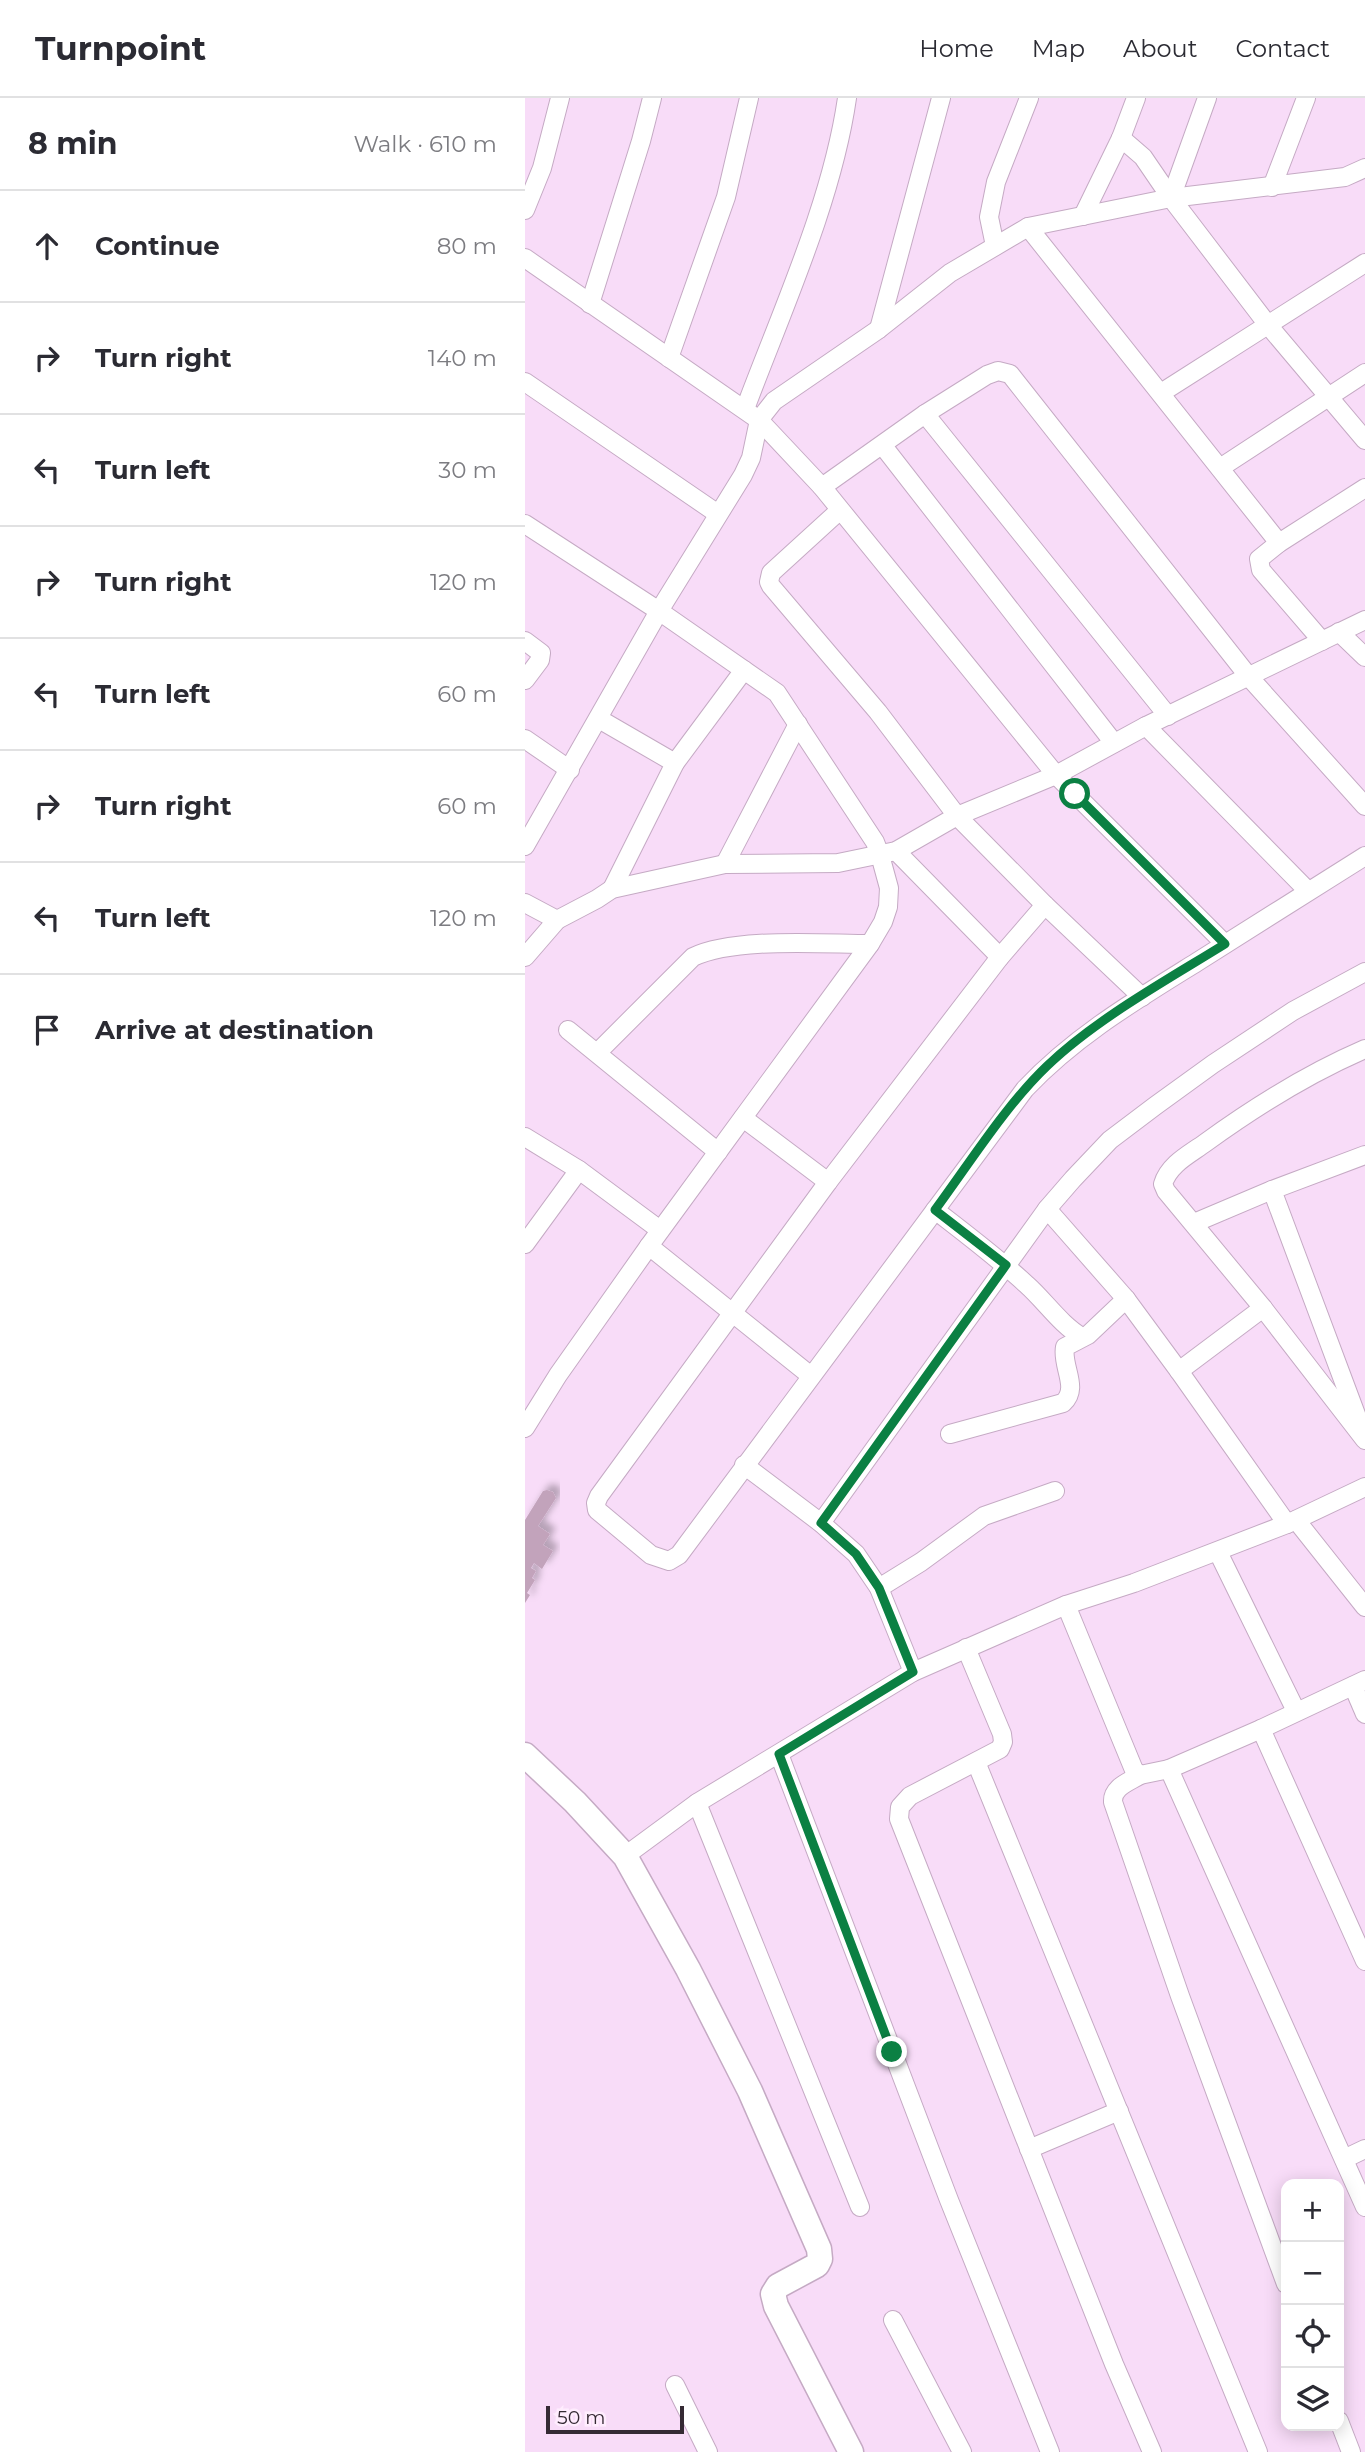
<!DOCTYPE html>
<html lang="en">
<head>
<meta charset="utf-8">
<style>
  body { margin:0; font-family:Montserrat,sans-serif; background:#f2f2f3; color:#2b2b33 }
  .controls { position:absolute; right:21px; bottom:21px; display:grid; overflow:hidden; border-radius:14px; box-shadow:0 4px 18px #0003 }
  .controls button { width:63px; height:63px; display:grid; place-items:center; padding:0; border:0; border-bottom:2px solid #e1e1e2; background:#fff; color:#2b2b33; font:35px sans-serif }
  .scale { position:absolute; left:21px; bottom:18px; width:138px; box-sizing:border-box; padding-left:7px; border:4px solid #352a34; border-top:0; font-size:19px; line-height:24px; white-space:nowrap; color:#352a34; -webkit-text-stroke:5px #ffedfe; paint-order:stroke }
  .stop { position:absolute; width:21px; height:21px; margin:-16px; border:5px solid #0b8043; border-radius:50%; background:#fff }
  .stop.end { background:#0b8043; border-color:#fff; box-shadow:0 2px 7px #0008 }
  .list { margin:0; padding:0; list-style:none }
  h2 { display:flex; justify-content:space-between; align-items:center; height:91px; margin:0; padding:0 28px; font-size:30px }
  h2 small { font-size:23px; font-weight:400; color:#7c7c81 }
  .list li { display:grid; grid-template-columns:46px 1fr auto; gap:21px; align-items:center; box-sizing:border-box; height:112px; padding:0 28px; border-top:2px solid #e1e1e2 }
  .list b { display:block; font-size:26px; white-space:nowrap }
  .list em { font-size:23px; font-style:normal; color:#7c7c81 }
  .icon { flex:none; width:38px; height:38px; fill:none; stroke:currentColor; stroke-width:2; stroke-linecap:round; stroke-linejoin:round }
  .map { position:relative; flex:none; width:840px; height:2354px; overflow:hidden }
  header { display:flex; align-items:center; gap:42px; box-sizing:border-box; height:98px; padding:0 35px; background:#fff; border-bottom:2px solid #e1e1e2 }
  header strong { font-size:33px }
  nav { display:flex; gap:38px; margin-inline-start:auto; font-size:24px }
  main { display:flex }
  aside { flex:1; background:#fff }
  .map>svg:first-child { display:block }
  .building { fill:#c2a3bb; filter:url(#shadow) }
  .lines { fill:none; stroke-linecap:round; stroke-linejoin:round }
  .street-casing { stroke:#c5aac4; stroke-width:20 }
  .secondary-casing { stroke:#c5aac4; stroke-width:27 }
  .street { stroke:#fff; stroke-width:18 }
  .secondary { stroke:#fff; stroke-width:24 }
  .route { stroke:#0b8043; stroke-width:9 }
</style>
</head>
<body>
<header>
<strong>Turnpoint</strong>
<nav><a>Home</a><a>Map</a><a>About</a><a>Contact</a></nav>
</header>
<main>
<aside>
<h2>8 min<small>Walk · 610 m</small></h2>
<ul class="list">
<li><svg class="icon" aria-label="ahead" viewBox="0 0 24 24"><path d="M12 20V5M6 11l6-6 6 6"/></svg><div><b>Continue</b></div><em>80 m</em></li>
<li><svg class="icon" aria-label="right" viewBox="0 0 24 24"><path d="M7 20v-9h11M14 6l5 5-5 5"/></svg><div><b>Turn right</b></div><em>140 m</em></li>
<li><svg class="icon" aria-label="left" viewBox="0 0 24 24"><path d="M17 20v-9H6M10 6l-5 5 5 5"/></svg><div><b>Turn left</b></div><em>30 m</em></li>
<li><svg class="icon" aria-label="right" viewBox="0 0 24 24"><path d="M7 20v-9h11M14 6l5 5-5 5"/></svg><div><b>Turn right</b></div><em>120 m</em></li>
<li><svg class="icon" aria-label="left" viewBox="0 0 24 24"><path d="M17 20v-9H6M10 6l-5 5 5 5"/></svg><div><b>Turn left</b></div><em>60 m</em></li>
<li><svg class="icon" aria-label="right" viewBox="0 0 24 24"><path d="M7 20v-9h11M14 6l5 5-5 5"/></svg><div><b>Turn right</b></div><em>60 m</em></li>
<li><svg class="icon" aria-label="left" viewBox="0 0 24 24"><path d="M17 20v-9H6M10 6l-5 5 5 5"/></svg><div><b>Turn left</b></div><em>120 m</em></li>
<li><svg class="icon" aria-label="arrive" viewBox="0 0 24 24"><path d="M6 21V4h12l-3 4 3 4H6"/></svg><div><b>Arrive at destination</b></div></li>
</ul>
</aside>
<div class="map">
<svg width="840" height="2354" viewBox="0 0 840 2354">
  <defs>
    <filter id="shadow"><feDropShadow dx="6" dy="-6" stdDeviation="3.5" flood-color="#0004"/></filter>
  </defs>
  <rect width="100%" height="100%" fill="#f8dcf8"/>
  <path class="building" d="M22,1392L28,1394L31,1400L13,1428L25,1436L18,1447L28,1453L17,1471L9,1465L6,1470L11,1473L7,1480L10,1482L2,1495L5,1497L0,1505V1422L18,1393Z"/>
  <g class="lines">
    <defs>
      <g id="street">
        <path d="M596,40L618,59L646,100L743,227L840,342"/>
        <path d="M747,89L781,0"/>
        <path d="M646,100L682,0"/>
        <path d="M0,112L17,70L35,0"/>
        <path d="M558,118L596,40L611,0"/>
        <path d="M503,129L754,445"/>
        <path d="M470,148L464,119L471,84L504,0"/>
        <path d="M0,160L234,322L297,389L531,677L700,846"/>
        <path d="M65,206L116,43L127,0"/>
        <path d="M354,231L416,0"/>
        <path d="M144,260L201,99L224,0"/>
        <path d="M0,284L193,416"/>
        <path d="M636,295L840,165"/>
        <path d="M220,311C257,212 307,104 322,0"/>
        <path d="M400,316L643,618"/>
        <path d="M358,348L589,645"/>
        <path d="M695,370L840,275"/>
        <path d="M297,389L400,316L462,277L473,273L485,276L724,579L840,708"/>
        <path d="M315,412L246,475L244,484L246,488L353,614L432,718L520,807L617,899"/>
        <path d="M0,426L134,513L252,595L350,744L355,757L364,790L363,809L358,824L345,846L124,1148L33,1277L0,1330"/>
        <path d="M814,534L840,559"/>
        <path d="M0,543L16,555L15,562L0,582"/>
        <path d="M797,543L736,472L734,461L754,445L840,390"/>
        <path d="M74,621L150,665"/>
        <path d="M621,628L783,793"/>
        <path d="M0,641L45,672"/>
        <path d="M0,748L134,513L218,377L226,360L234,322L249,303L354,231L425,175L503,129L646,100L820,79L840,70"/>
        <path d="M371,753L475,859"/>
        <path d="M200,766L273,626"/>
        <path d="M87,791L150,665L219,572"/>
        <path d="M0,805L32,822"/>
        <path d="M520,807L475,859L303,1084L74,1398L71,1405L72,1412L126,1457L144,1463L154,1457L500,991C550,938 611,902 672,864C728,829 784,793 840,758"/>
        <path d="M0,859L32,822L72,801L87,791L200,766L313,765L371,753L432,718L531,677L621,628L840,522"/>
        <path d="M43,932L193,1054"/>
        <path d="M840,951C782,976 731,1008 680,1045C665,1056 644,1066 638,1086L641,1093L738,1210L840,1342"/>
        <path d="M72,955L168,859C209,839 298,846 345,846"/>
        <path d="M218,1020L303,1084"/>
        <path d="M0,1039L54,1072"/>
        <path d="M522,1111L601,1201L654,1273L762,1426"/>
        <path d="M410,1112C441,1136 473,1160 502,1187C520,1203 536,1227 557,1239"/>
        <path d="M669,1125L747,1092"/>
        <path d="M0,1146L54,1072L135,1132"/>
        <path d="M124,1148L286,1278"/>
        <path d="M654,1273L738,1210"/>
        <path d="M835,1327L747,1092L840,1057"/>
        <path d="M425,1336L538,1305C555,1290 536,1268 540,1249L563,1237L601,1201"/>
        <path d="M219,1367L296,1425L331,1456L354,1490L388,1574"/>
        <path d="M771,1422L840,1509"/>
        <path d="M296,1425L522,1111L548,1081L585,1042L630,1008L688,966L768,913L840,874"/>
        <path d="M693,1454L771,1613"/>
        <path d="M354,1490L396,1464L459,1418L530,1393"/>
        <path d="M541,1507L609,1672L615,1677L644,1671L736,1631L840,1582"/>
        <path d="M441,1550L477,1636L478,1644L475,1651L385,1698L375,1709L374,1721L589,2266L627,2354"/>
        <path d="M828,1588L840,1616"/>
        <path d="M736,1631L840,1863"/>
        <path d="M254,1656L424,2102L525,2354"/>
        <path d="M451,1664L733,2354"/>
        <path d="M644,1671L840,2109"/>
        <path d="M615,1677C604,1684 587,1689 588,1704L655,1898L761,2186"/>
        <path d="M172,1705L335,2109"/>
        <path d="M100,1758L172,1705L388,1574L541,1507L609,1485L762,1426L840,1389"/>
        <path d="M504,2051L594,2013"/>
        <path d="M819,2061L840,2051"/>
        <path d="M368,2222L437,2354"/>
        <path d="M150,2287L183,2354"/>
        <path d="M814,2323L826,2354"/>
      </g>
      <path id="secondary" d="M0,1657L50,1704L100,1758L163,1871L225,1993L294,2151L295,2161L292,2167L253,2188L248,2196L251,2208L326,2354"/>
    </defs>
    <use href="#street" class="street-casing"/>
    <use href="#secondary" class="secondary-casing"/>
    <use href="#street" class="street"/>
    <use href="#secondary" class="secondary"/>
  </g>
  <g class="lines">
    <path class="route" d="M367,1954L254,1656L388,1574L354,1490L331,1456L296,1425L481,1167L410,1112C444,1066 481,1007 522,968C571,921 642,882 700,846L550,696"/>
  </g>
</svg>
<div class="controls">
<button>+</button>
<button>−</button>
<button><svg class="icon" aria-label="locate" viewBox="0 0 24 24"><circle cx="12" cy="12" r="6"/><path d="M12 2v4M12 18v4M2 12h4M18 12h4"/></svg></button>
<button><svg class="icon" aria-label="layers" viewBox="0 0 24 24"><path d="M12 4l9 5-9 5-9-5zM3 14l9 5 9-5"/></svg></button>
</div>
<div class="scale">50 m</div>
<div class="stop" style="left:550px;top:696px"></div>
<div class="stop end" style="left:367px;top:1954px"></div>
</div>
</main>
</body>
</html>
